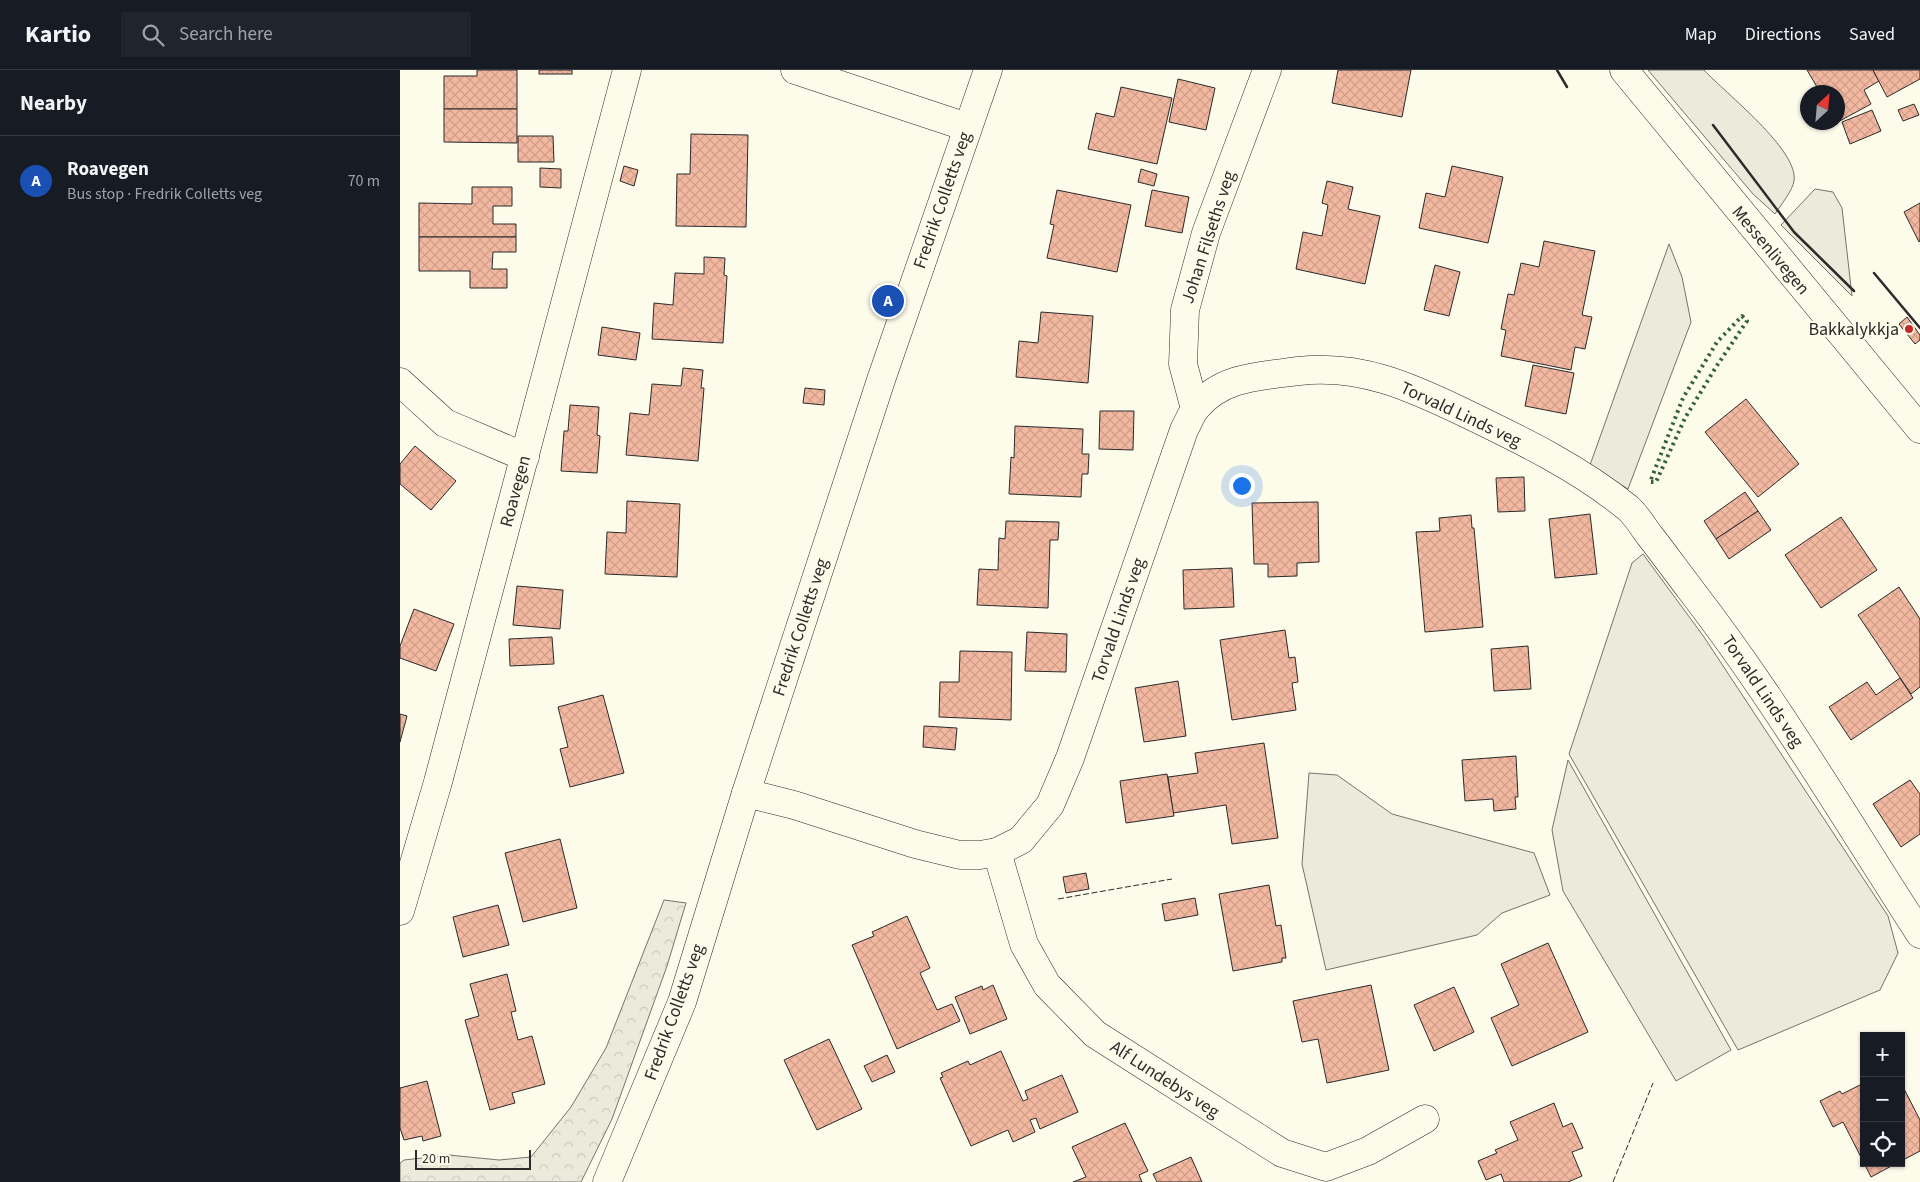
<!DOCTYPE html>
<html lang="en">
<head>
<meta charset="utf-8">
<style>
  body { margin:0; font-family:"Source Sans 3",sans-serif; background:#20242c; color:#f1f3f6 }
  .controls { position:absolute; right:15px; bottom:15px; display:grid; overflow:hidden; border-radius:0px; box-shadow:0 1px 4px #0004 }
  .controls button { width:45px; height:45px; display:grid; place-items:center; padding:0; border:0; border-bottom:1px solid #363941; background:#171b24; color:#f1f3f6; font:25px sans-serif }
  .compass { position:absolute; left:1400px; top:15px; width:45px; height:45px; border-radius:50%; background:#171b24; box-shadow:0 1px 4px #0004; rotate:26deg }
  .scale { position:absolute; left:15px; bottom:12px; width:116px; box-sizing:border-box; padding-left:5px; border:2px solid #2b2b2b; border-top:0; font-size:14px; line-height:18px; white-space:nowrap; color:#2b2b2b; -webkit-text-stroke:4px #fdfbea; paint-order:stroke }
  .you { position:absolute; left:841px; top:415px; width:18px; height:18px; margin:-12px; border:4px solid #fff; border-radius:50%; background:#1a73e8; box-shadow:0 0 0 8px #1a73e833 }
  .badge { display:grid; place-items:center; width:32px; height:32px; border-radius:50%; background:#d93025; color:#fff; font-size:16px; font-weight:700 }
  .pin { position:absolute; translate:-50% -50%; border:2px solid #fff; box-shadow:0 1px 5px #0006 }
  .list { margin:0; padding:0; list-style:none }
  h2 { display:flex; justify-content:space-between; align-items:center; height:65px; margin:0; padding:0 20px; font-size:21px }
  h2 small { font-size:16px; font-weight:400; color:#9ea1a6 }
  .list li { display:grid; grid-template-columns:32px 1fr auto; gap:15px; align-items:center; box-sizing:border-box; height:90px; padding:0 20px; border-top:1px solid #363941 }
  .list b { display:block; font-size:19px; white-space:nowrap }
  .list p { margin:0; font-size:16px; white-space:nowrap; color:#9ea1a6 }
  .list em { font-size:16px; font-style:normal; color:#9ea1a6 }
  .icon { flex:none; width:28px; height:28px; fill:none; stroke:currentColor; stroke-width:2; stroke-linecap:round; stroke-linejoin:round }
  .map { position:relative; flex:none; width:1520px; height:1112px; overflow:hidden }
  header { display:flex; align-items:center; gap:30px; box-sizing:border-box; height:70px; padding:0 25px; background:#171b24; border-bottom:1px solid #363941 }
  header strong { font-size:24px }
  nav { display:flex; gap:28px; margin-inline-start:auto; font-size:18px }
  .search { width:350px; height:45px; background:#20242c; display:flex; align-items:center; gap:12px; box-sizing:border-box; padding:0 18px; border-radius:0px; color:#9ea1a6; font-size:19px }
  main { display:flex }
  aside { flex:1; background:#171b24 }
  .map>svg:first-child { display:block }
  .green { fill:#ecebdb; stroke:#74746e }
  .forest { fill:url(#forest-crowns); stroke:#74746e }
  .building { fill:url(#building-cross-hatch); stroke:#2b2b2b }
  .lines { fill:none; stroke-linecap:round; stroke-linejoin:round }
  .minor-casing { stroke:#2b2b2b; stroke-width:29 }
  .tertiary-casing { stroke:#2b2b2b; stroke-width:29 }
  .primary-casing { stroke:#2b2b2b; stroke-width:29 }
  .minor { stroke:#fdfbea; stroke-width:28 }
  .tertiary { stroke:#fdfbea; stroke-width:28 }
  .primary { stroke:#fdfbea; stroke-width:28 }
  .hedge { stroke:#34623c; stroke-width:4; stroke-dasharray:2.5 4; stroke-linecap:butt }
  .fence { stroke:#2b2b2b; stroke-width:1; stroke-dasharray:6 2.5; stroke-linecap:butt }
  .wall { stroke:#2b2b2b; stroke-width:2.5 }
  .poi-dot { fill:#c62828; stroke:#fdfbea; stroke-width:2 }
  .labels { text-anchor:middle; stroke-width:4; stroke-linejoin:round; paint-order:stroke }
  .street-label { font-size:18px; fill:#2b2b2b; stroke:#fdfbea }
  .poi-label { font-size:18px; fill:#2b2b2b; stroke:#fdfbea; text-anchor:end }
</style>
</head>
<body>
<header>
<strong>Kartio</strong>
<div class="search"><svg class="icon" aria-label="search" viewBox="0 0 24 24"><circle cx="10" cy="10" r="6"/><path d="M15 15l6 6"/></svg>Search here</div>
<nav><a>Map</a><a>Directions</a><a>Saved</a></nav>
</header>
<main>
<aside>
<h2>Nearby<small></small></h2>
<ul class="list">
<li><span class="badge" style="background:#1a4fb4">A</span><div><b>Roavegen</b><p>Bus stop · Fredrik Colletts veg</p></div><em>70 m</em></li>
</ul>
</aside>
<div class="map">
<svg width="1520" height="1112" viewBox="0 0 1520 1112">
  <defs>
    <pattern id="forest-crowns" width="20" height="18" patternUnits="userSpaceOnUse" patternTransform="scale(1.25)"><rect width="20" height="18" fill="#ecebdb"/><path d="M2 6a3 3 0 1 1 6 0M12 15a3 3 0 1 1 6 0" fill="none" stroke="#cbcabc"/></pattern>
    <pattern id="building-cross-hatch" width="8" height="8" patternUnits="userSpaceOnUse" patternTransform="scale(1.25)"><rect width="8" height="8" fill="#f2b8a0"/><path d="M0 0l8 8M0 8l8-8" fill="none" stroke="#d09e8a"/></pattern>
  </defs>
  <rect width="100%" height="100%" fill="#fdfbea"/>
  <g class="green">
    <path d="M1248,0H1304C1325,23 1399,80 1394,111C1393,120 1380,136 1375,144L1353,124Z"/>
    <path d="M1415,119L1433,122L1442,138L1452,226L1381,155Z"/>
    <path d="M1269,174L1282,207L1291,252L1228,419L1190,395Z"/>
    <path d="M1243,484L1304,567L1488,846L1498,883L1480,920L1338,980L1169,684L1232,493Z"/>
    <path d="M1168,690L1331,980L1276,1011L1163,821L1152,760Z"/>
    <path d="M909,703L937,705L992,744L1134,783L1150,825L1102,843L1077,865L926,900L902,794Z"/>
  </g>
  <path class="forest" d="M264,830L286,833L267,896L212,1049L181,1112H0V1093L4,1090L49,1085L99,1090L131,1087L171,1037L206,978Z"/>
  <g class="building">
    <path d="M77,0H117V39H44V6H77Z"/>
    <rect x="139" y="0" width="33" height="4"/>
    <path d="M938,0H1011L1002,47L932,33Z"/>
    <path d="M1407,0H1473L1479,11L1464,20L1471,34L1436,53L1438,22H1420Z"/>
    <path d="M1473,0H1520V9L1487,27Z"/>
    <path d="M778,9L815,18L806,60L769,52Z"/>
    <path d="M721,17L772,28L757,94L688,79L696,43L714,47Z"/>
    <path d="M1514,34L1519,45L1503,51L1498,40Z"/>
    <path d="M44,39H117V73L44,72Z"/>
    <path d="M1472,40L1481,61L1450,74L1442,52Z"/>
    <path d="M291,64L348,65L346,157L276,156L277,104H290Z"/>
    <path d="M118,66H153L154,92H118Z"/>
    <path d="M224,96L238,100L234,116L220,111Z"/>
    <path d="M1052,96L1103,107L1088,173L1019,158L1026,123L1045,127Z"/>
    <path d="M140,98L161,99V118L140,117Z"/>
    <path d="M741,99L757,104L754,116L738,112Z"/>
    <path d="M927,111L953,117L948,139L980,146L965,214L896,199L903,162L922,166L928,135L922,133Z"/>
    <path d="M72,117H112V136H93V154H116V167H19V133L72,134Z"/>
    <path d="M657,120L731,135L717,202L647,188L654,155L650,154Z"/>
    <path d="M752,120L789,127L782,163L745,156Z"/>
    <path d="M1520,133V171L1519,172L1504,142Z"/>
    <path d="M19,167H116V182H93L92,199H107V218H70V201H19Z"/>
    <path d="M1144,171L1195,181L1182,245L1192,247L1185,279L1175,277L1171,300L1101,286L1106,260L1101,259L1108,224L1114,225L1121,193L1139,197Z"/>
    <path d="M304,187L325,188L324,205L327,206L323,273L252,269L254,233L273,235L275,203L304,204Z"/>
    <path d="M1035,195L1060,202L1049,246L1024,240Z"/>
    <path d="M641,242L693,246L688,313L616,307L619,271L638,273Z"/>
    <path d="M1507,247L1520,265V270L1515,274L1499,254Z"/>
    <path d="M202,257L240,263L236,290L198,285Z"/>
    <path d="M1133,295L1174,303L1166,344L1125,336Z"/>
    <path d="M283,298L303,300L301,318H304L298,391L226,385L230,343L249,345L252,314L281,316Z"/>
    <path d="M405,318L425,320L424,335L403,333Z"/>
    <path d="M1346,329L1399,394L1358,427L1305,362Z"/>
    <path d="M170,335L199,337L197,365L200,366L197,403L161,401L164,361H168Z"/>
    <path d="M700,341H734L733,380L699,379Z"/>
    <path d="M615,356L683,359L682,384H689L688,404H682L681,427L609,424L611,387L614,388Z"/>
    <path d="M15,376L56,411L31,440L0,414V394Z"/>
    <path d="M1124,407L1125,441L1098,442L1096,408Z"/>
    <path d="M1345,422L1358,441L1316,469L1304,451Z"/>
    <path d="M227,431L280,434L277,507L205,504L207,462L226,463Z"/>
    <path d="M918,432L919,492L897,493V506L868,507V494H854L852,433Z"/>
    <path d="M1358,441L1371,460L1329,489L1316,469Z"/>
    <path d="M1190,444L1197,504L1155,508L1149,449Z"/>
    <path d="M1071,445L1072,458H1074L1083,557L1025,562L1016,462L1040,461L1039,448Z"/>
    <path d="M1441,447L1477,500L1421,538L1385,485Z"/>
    <path d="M606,451L659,452L658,470H650L648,538L577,535L579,499L598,500L599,468L605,469Z"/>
    <path d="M832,498L834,537L784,539L783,500Z"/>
    <path d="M117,516L163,520L160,559L113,555Z"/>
    <path d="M1499,517L1520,549V617L1511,624L1458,545Z"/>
    <path d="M14,539L54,554L36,601L0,588V576Z"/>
    <path d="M885,560L889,588L895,587L898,612L892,613L896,640L832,650L820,570Z"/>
    <path d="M627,562L667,564L666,602L625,601Z"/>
    <path d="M152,567L154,594L110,596L109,569Z"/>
    <path d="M1128,576L1131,619L1094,621L1091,579Z"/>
    <path d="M560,581L612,582L611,650L539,647L540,612H559Z"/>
    <path d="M1500,608L1513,628L1451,670L1429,637L1467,612L1476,625Z"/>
    <path d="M778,611L786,666L744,672L735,618Z"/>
    <path d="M203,625L224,703L170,717L160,679L168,677L158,637Z"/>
    <path d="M0,644L7,646L0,672Z"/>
    <path d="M524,656L557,658L555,680L523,677Z"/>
    <path d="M864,673L878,768L832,774L826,735L773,743L768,707L798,703L795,683Z"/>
    <path d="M1116,686L1118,727H1115L1116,739L1094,741L1093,729L1065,731L1062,690Z"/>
    <path d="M767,704L774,746L726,753L720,711Z"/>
    <path d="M1510,710L1520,724V764L1501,777L1473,734Z"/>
    <path d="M160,769L177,838L123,852L105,783Z"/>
    <path d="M686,803L689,819L666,823L663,807Z"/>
    <path d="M869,815L876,856L881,855L886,888H882V892L833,901L819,824Z"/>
    <path d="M795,828L798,845L765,851L762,834Z"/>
    <path d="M98,835L109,875L63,887L53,847Z"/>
    <path d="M507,846L530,898L520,903L537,940L552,934L560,951L497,979L452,875L474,866L472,862Z"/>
    <path d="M1148,873L1188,962L1112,996L1091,948L1119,935L1101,894Z"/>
    <path d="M107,904L116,941L111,942L118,970L132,966L145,1014L112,1023L115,1033L90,1040L65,950L79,946L70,914Z"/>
    <path d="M593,915L607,949L570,964L555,927L582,916L583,920Z"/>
    <path d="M971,915L989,1000L927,1013L918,969L902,972L893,931Z"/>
    <path d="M1054,917L1074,962L1034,981L1014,935Z"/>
    <path d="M429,969L462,1039L417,1060L384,990Z"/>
    <path d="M601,981L623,1031L628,1029L625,1021L662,1005L678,1042L640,1059L636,1048L630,1050L635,1062L613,1072L608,1060L571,1076L540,1008L543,1007L541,1003L568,991L570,995Z"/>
    <path d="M487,985L495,1002L472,1012L464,996Z"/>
    <path d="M27,1011L41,1066L23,1071L22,1066L4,1070L0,1058V1018Z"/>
    <path d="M1464,1013V1093L1443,1052L1433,1057L1420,1031L1440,1021L1442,1024Z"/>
    <path d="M1501,1013L1520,1050V1081L1501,1091Z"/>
    <path d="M1154,1033L1163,1057L1172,1053L1183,1078L1172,1082L1182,1106L1168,1112H1104L1101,1104L1086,1110L1078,1091L1097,1083L1095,1080L1118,1070L1110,1052Z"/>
    <path d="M725,1053L748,1101L739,1105L742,1112H673L686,1107L672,1077Z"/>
    <path d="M791,1087L802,1112H757L753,1104Z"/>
    <path d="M1464,1093H1497L1471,1107Z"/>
  </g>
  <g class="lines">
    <defs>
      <g id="minor">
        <path d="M395,0L567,57"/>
        <path d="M0,312L45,353L125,387"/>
        <path d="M795,339L783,294L785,240L806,163L867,0"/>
        <path d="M346,723L394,735L515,774L560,785H580L597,782L621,770L650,735L670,688L784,360C788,353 791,344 796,338C822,306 861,306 899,301C961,294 1011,317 1065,343C1121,370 1179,398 1228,438C1237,446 1243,457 1250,466C1264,484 1277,502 1290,519C1375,629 1445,748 1520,864"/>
        <path d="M597,782L624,874L647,915L695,964L882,1083L926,1097L968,1081L1025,1049"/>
        <path d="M0,841L38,712L227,0"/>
      </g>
      <path id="tertiary" d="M207,1112L282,932L346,723L481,310L588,0"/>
      <path id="primary" d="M1224,0L1520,359"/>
    </defs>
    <use href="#minor" class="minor-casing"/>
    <use href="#tertiary" class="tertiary-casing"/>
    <use href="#primary" class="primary-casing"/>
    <use href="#minor" class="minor"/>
    <use href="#tertiary" class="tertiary"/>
    <use href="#primary" class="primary"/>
    <path class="hedge" d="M1342,246L1347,251L1316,297L1285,348L1256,412H1250L1283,328L1317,272Z"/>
    <g class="fence">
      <path d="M658,829L772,809"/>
      <path d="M1213,1112L1253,1013"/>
    </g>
    <g class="wall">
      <path d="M1157,0L1167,17"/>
      <path d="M1313,55L1394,162L1454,221"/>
      <path d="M1474,203L1520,258"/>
    </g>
  </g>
  <circle class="poi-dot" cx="1509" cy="259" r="5"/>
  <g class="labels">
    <g class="street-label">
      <text transform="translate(542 130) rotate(-71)" y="6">Fredrik Colletts veg</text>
      <text transform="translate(808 167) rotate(-72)" y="6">Johan Filseths veg</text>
      <text transform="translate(1371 180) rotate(50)" y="6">Messenlivegen</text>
      <text transform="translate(1061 344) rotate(25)" y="6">Torvald Linds veg</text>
      <text transform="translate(115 421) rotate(-75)" y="6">Roavegen</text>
      <text transform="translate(718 550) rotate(-71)" y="6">Torvald Linds veg</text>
      <text transform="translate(400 557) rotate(-72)" y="6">Fredrik Colletts veg</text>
      <text transform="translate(1363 621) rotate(56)" y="6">Torvald Linds veg</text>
      <text transform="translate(274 942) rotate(-70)" y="6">Fredrik Colletts veg</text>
      <text transform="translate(765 1009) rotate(33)" y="6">Alf Lundebys veg</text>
    </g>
    <g class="poi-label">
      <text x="1499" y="265">Bakkalykkja</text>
    </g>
  </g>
</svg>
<div class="controls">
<button>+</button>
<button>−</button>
<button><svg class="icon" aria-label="locate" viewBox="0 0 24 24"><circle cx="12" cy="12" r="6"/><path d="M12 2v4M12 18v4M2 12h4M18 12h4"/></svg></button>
</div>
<svg class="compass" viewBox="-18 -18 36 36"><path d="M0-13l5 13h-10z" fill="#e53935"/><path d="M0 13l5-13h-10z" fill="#9ea1a6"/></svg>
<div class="scale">20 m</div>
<div class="you"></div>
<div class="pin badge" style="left:488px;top:231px;background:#1a4fb4">A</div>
</div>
</main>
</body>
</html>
